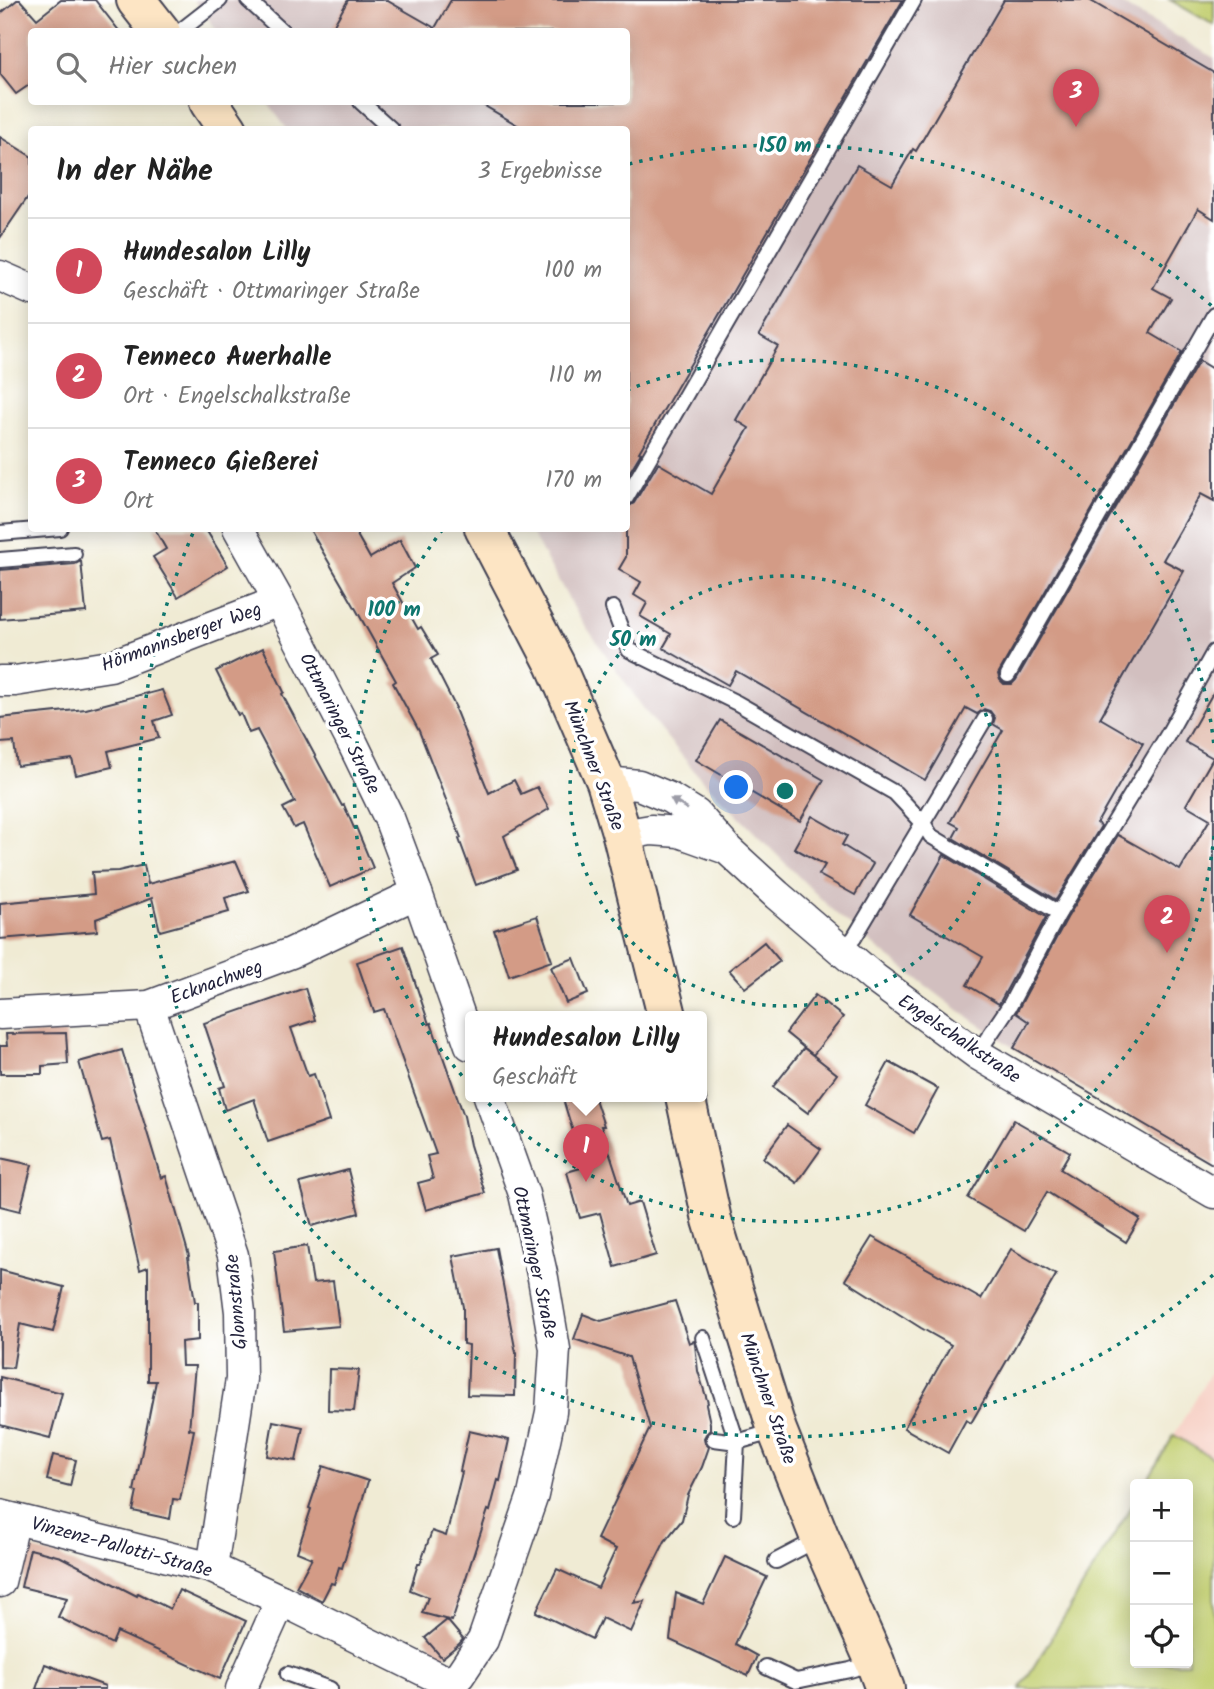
<!DOCTYPE html>
<html lang="de">
<head>
<meta charset="utf-8">
<style>
  body { margin:0; font-family:Kalam,sans-serif; background:#f2f2f2; color:#222 }
  .controls { position:absolute; right:21px; bottom:21px; display:grid; overflow:hidden; border-radius:7px; box-shadow:0 4px 18px #0003 }
  .controls button { width:63px; height:63px; display:grid; place-items:center; padding:0; border:0; border-bottom:2px solid #e0e0e0; background:#fff; color:#222; font:35px sans-serif }
  .you { position:absolute; left:737px; top:788px; width:24px; height:24px; margin:-18px; border:5px solid #fff; border-radius:50%; background:#1a73e8; box-shadow:0 0 0 10px #1a73e833 }
  .badge { display:grid; place-items:center; width:46px; height:46px; border-radius:50%; background:#d1495b; color:#fff; font-size:23px; font-weight:700 }
  .pin { position:absolute; translate:-50% -58px; filter:drop-shadow(0 2px 4px #0008) }
  .pin::after { content:''; position:absolute; top:37px; width:24px; height:21px; background:inherit; clip-path:polygon(0 0,100% 0,50% 100%) }
  .popup { position:absolute; left:465px; top:1011px; width:242px; height:91px; box-sizing:border-box; display:grid; place-content:center; border-radius:7px; background:#fff; filter:drop-shadow(0 2px 5px #0005); font-size:23px; white-space:nowrap; color:#767676 }
  .popup b { font-size:26px; color:#222 }
  .popup::after { content:''; position:absolute; left:50%; top:100%; margin-left:-14px; border:14px solid transparent; border-top-color:#fff }
  .list { margin:0; padding:0; list-style:none }
  h2 { display:flex; justify-content:space-between; align-items:center; height:91px; margin:0; padding:0 28px; font-size:30px }
  h2 small { font-size:23px; font-weight:400; color:#767676 }
  .list li { display:grid; grid-template-columns:46px 1fr auto; gap:21px; align-items:center; box-sizing:border-box; height:105px; padding:0 28px; border-top:2px solid #e0e0e0 }
  .list b { display:block; font-size:26px; white-space:nowrap }
  .list p { margin:0; font-size:23px; white-space:nowrap; color:#767676 }
  .list em { font-size:23px; font-style:normal; color:#767676 }
  .icon { flex:none; width:38px; height:38px; fill:none; stroke:currentColor; stroke-width:2; stroke-linecap:round; stroke-linejoin:round }
  .map { position:relative; flex:none; width:1214px; height:1689px; overflow:hidden }
  .search { position:absolute; background:#fff; box-shadow:0 4px 18px #0003; left:28px; top:28px; width:602px; height:77px; display:flex; align-items:center; gap:18px; box-sizing:border-box; padding:0 24px; border-radius:7px; color:#767676; font-size:26px }
  .panel { position:absolute; background:#fff; box-shadow:0 4px 18px #0003; left:28px; top:126px; width:602px; height:406px; border-radius:7px }
  .map>svg:first-child { display:block }
  .built { fill:#f7d1c6 }
  .industrial { fill:#d2bfbf }
  .green { fill:#c2cf71; stroke:#727856; stroke-width:2 }
  .building { fill:#d39b86 }
  .lines { fill:none; stroke-linecap:round; stroke-linejoin:round }
  .service-casing { stroke:#414052; stroke-width:18 }
  .minor-casing { stroke:#414052; stroke-width:33 }
  .secondary-casing { stroke:#414052; stroke-width:42 }
  .service { stroke:#fff; stroke-width:14 }
  .minor { stroke:#fff; stroke-width:30 }
  .secondary { stroke:#fde5c4; stroke-width:38 }
  .oneway { fill:#9c9ca7 }
  .ring { fill:none; stroke:#0f766e; stroke-width:3.5; stroke-dasharray:3.5 7 }
  .labels { text-anchor:middle; stroke-width:7; stroke-linejoin:round; paint-order:stroke }
  .street-label { font-size:19px; fill:#22223b; stroke:#fff }
  .centre { fill:#0f766e; stroke:#fff; stroke-width:3.5 }
  .ring-label { font-size:21px; text-anchor:middle; font-weight:bold; fill:#0f766e; stroke:#fff; stroke-width:7; stroke-linejoin:round; paint-order:stroke }
</style>
</head>
<body>
<div class="map">
<svg width="1214" height="1689" viewBox="0 0 1214 1689">
  <rect width="100%" height="100%" fill="#fff"/>
  <filter id="ink" filterUnits="userSpaceOnUse"><feTurbulence type="fractalNoise" baseFrequency=".0143" numOctaves="2"/><feDisplacementMap in="SourceGraphic" scale="14" xChannelSelector="R" yChannelSelector="G"/><feConvolveMatrix kernelMatrix="1 2 1 2 8 2 1 2 1" color-interpolation-filters="sRGB"/></filter>
  <filter id="wash" filterUnits="userSpaceOnUse"><feTurbulence type="fractalNoise" baseFrequency=".00686" numOctaves="4" result="noise"/><feDisplacementMap in="SourceGraphic" scale="28" xChannelSelector="R" yChannelSelector="G"/><feGaussianBlur stdDeviation="1.57" result="paint"/><feColorMatrix in="noise" values="0 0 0 0 0 0 0 0 0 0 0 0 0 0 0 0 0 1.4 0 .05"/><feComposite in="paint" operator="in"/></filter>
  <g filter="url(#wash)">
    <rect width="100%" height="100%" fill="#f0ebd4"/>
    <path class="built" d="M1214,1367V1459L1174,1435Z"/>
    <path class="industrial" d="M194,0H1115L1214,58V1165L1014,1048L958,1010L882,952L832,910L701,779L646,712L578,615L529,529L626,528V130L287,129L267,102H626V32L217,31Z"/>
    <g class="green">
      <path d="M1170,0H1214V25Z"/>
      <path d="M1174,1435L1214,1459V1689H1020L1135,1501V1663H1188V1484H1145Z"/>
    </g>
    <g id="blocks">
      <g class="building">
        <path d="M17,0H20L37,19L61,0H95L120,32H32V83L16,94L0,74V14Z"/>
        <path d="M348,0H386L435,28L451,0H903L639,452L641,453L626,478V130H526L478,102H626V32H330Z"/>
        <path d="M1004,0H1089L1214,73V219L1198,209L1153,288L1171,298L1150,333L1182,352L998,674L1000,680L1004,684H1012L1016,680L1199,361L1214,370V501L1201,494L1163,560L1184,571L1100,718L1143,743L1097,823L1101,826L1056,900L953,838L959,827L950,822L1003,730L993,724L995,718L990,711L984,709L977,714L966,708L925,780L736,671L728,685L663,648L671,634L640,616L647,603L634,595L641,582L619,569L626,557V508L634,503L658,463L711,494L749,428L736,420L778,346L759,335L857,165L892,185L913,149L916,151Z"/>
        <path d="M0,137L32,157V191L0,238Z"/>
        <path d="M154,528H205L228,566L178,597L153,557L166,549Z"/>
        <path d="M309,528H353L370,558L400,540L415,568L392,583L418,629L421,627L438,655L431,659L456,708L455,709L489,793L514,780L521,794L537,787L549,809L504,836L517,870L476,885L459,839L461,838L419,731L393,683L396,681L353,604Z"/>
        <path d="M81,561L86,612L0,619V570L75,564Z"/>
        <path d="M263,648L284,692L282,694L342,806L344,805L354,828L356,827L373,868L330,887L303,824L294,828L283,808L295,802L257,730L249,733L241,714L238,715L216,671Z"/>
        <path d="M162,690L172,715L154,721L159,738L108,751L112,767L76,775L72,759L17,766L14,742L0,743V718L86,709L147,693V694Z"/>
        <path d="M1214,691V1165L1014,1048L1029,1022L1016,1013L1067,918L1118,835L1180,870L1210,819L1186,805L1213,758L1185,742Z"/>
        <path d="M720,720L824,780L800,821L696,760Z"/>
        <path d="M812,816L847,836L842,845L873,864L855,895L819,875L825,865L794,848Z"/>
        <path d="M944,855L1046,917L999,1004L967,985L983,957L910,915Z"/>
        <path d="M236,861L249,891L225,898L229,912L160,931L152,898L96,919L97,931L0,939V903L94,894L92,872L118,871L144,865L148,884Z"/>
        <path d="M537,916L552,961L509,976L494,930Z"/>
        <path d="M764,942L780,961L745,988L729,970Z"/>
        <path d="M403,946L429,1024L431,1023L464,1116L470,1145L485,1193L426,1210L418,1183L433,1179L427,1156L436,1154L384,1009L374,1012L357,962Z"/>
        <path d="M574,958L588,994L566,1003L551,967Z"/>
        <path d="M305,988L315,1020L291,1028L308,1076L314,1074L329,1121L268,1142L254,1099L225,1110L219,1088L225,1086L204,1023Z"/>
        <path d="M815,995L843,1017L813,1055L786,1033Z"/>
        <path d="M66,1033L68,1064L42,1066V1074H0V1046H7L6,1034Z"/>
        <path d="M804,1048L837,1074L808,1113L773,1087Z"/>
        <path d="M122,1050L161,1178L166,1176L189,1256L188,1257L195,1302H198V1340L181,1342L182,1366H195L189,1429L194,1430L180,1500L173,1499L170,1519L133,1511L137,1492L134,1491L156,1381H148V1267L140,1270L110,1140L102,1142L79,1062Z"/>
        <path d="M889,1062L938,1089L914,1133L865,1105Z"/>
        <path d="M562,1096H594L604,1126H601L627,1206L640,1202L656,1255L615,1267L600,1213L580,1218L567,1172L584,1167Z"/>
        <path d="M1014,1120L1070,1152L1060,1169L1140,1219L1126,1242L1047,1192L1024,1231L968,1198Z"/>
        <path d="M787,1125L821,1149L797,1183L763,1158Z"/>
        <path d="M0,1158L32,1165L20,1211L0,1206Z"/>
        <path d="M348,1170L359,1213L312,1226L300,1183Z"/>
        <path d="M872,1237L981,1299L1011,1249L1056,1275L971,1423L966,1420L948,1453L904,1428L951,1345L921,1328L845,1280Z"/>
        <path d="M307,1246L313,1283L333,1281L339,1326L284,1331L274,1251Z"/>
        <path d="M496,1248L516,1353L515,1396L467,1395L469,1345L463,1344V1307L453,1256Z"/>
        <path d="M0,1270L64,1287L53,1332L20,1324L13,1368L0,1367Z"/>
        <path d="M675,1301L689,1343L694,1341L695,1345L698,1371L708,1403L706,1405L710,1423V1430L706,1434L704,1438L705,1443L709,1447L708,1450L702,1467L688,1495L682,1520L665,1541L634,1603L645,1601L631,1632L602,1618L592,1639L536,1612L557,1569L598,1588L616,1549L597,1539L650,1428L629,1357L574,1339L583,1314L601,1321Z"/>
        <path d="M329,1369L359,1370L354,1411L328,1410Z"/>
        <path d="M0,1377L62,1393L50,1438L0,1425Z"/>
        <path d="M273,1421L303,1427L296,1461L267,1456Z"/>
        <path d="M469,1431L509,1440L500,1481L498,1480L490,1511L488,1510L452,1621L422,1613L428,1597L410,1590L418,1564H420L432,1531L446,1536L462,1472L460,1471Z"/>
        <path d="M53,1455L76,1460L70,1486L47,1480Z"/>
        <path d="M323,1466L368,1481L342,1568L339,1567L334,1584L331,1583L322,1601L296,1587L312,1558L297,1552L311,1509L309,1508Z"/>
        <path d="M30,1549L61,1557L137,1596L138,1593L170,1609L179,1590L246,1621L220,1679L117,1632L112,1644L58,1617L67,1598L21,1587Z"/>
        <path d="M725,1557L767,1577L735,1644L757,1656L748,1676L670,1640L676,1593L703,1604Z"/>
        <path d="M447,1620L463,1639L459,1644L442,1658L425,1638Z"/>
        <path d="M45,1664L105,1686V1689H36Z"/>
      </g>
    </g>
  </g>
  <g filter="url(#ink)">
    <use href="#blocks" fill-opacity="0" stroke="#414052" stroke-width="2"/>
    <g class="lines">
      <defs>
        <g id="service">
          <path d="M248,0L283,32"/>
          <path d="M179,32L220,0"/>
          <path d="M361,102L392,130"/>
          <path d="M626,498L914,0"/>
          <path d="M0,533L60,528"/>
          <path d="M0,560L74,554"/>
          <path d="M613,608L629,650L737,703L895,793L923,823L931,836L1059,913"/>
          <path d="M1008,675L1214,315"/>
          <path d="M841,951L854,938L985,719"/>
          <path d="M977,1054L1010,1005L1059,913L1167,736L1214,652"/>
          <path d="M703,1338L737,1442L714,1439"/>
          <path d="M733,1516L737,1442L775,1431"/>
          <path d="M776,1561L818,1539"/>
          <path d="M766,1667L796,1681L850,1670L873,1663"/>
          <path d="M288,1674L330,1689"/>
        </g>
        <g id="minor">
          <path d="M0,276L32,290"/>
          <path d="M238,528L279,601L353,744L389,818L417,893L470,1045"/>
          <path d="M0,681H15L110,666L279,601"/>
          <path d="M606,782L639,785L670,798L696,814L728,850L777,895L874,978L977,1054L1214,1193"/>
          <path d="M622,835L651,830L679,832L724,848"/>
          <path d="M149,1006L233,1255L240,1312L241,1379L212,1568"/>
          <path d="M0,1014L149,1006L291,953L417,893"/>
          <path d="M0,1515L212,1568L281,1600L439,1678L448,1680L459,1676L483,1640L533,1495L551,1412L555,1349L543,1278L524,1194L489,1096"/>
          <path d="M0,1582L15,1519"/>
          <path d="M241,1689L281,1600"/>
        </g>
        <g id="secondary">
          <path d="M136,0L161,32"/>
          <path d="M209,102L228,130"/>
          <path d="M484,528L555,664L606,782L622,835L667,1016"/>
          <path d="M685,1096L712,1220L777,1430L820,1538L875,1662L885,1689"/>
        </g>
      </defs>
      <use href="#service" class="service-casing"/>
      <use href="#minor" class="minor-casing"/>
      <use href="#secondary" class="secondary-casing"/>
      <use href="#service" class="service"/>
      <use href="#minor" class="minor"/>
      <use href="#secondary" class="secondary"/>
    </g>
    <defs><path id="oneway-solid" d="M-6-.8H1V-3.2L6.5 0L1 3.2V.8H-6Z" transform="scale(1.75)"/></defs>
    <use class="oneway" href="#oneway-solid" transform="translate(679 804) rotate(-149)"/>
  </g>
  <g class="ring">
    <circle cx="785" cy="791" r="215"/>
    <path d="M1214 836A431 431 0 1 1 443 529M627 390A431 431 0 0 1 1214 746"/>
    <path d="M1213 1275A646 646 0 0 1 193 533M629 164A646 646 0 0 1 1213 307"/>
  </g>
  <g class="labels">
    <g class="street-label">
      <text transform="translate(181 636) rotate(-20)" y="7">Hörmannsberger Weg</text>
      <text transform="translate(341 723) rotate(63)" y="7">Ottmaringer Straße</text>
      <text transform="translate(595 765) rotate(69)" y="7">Münchner Straße</text>
      <text transform="translate(216 981) rotate(-20)" y="7">Ecknachweg</text>
      <text transform="translate(960 1038) rotate(34)" y="7">Engelschalkstraße</text>
      <text transform="translate(536 1262) rotate(78)" y="7">Ottmaringer Straße</text>
      <text transform="translate(235 1302) rotate(-95)" y="7">Glonnstraße</text>
      <text transform="translate(769 1398) rotate(71)" y="7">Münchner Straße</text>
      <text transform="translate(122 1546) rotate(15)" y="7">Vinzenz-Pallotti-Straße</text>
    </g>
  </g>
  <circle cx="785" cy="791" r="10" class="centre"/>
  <g class="ring-label">
    <text x="785" y="152">150 m</text>
    <text x="394" y="616">100 m</text>
    <text x="633" y="646">50 m</text>
  </g>
</svg>
<div class="controls">
<button>+</button>
<button>−</button>
<button><svg class="icon" aria-label="locate" viewBox="0 0 24 24"><circle cx="12" cy="12" r="6"/><path d="M12 2v4M12 18v4M2 12h4M18 12h4"/></svg></button>
</div>
<div class="you"></div>
<div class="pin badge" style="left:586px;top:1182px">1</div>
<div class="popup"><b>Hundesalon Lilly</b>Geschäft</div>
<div class="pin badge" style="left:1167px;top:953px">2</div>
<div class="pin badge" style="left:1076px;top:127px">3</div>
<div class="search"><svg class="icon" aria-label="search" viewBox="0 0 24 24"><circle cx="10" cy="10" r="6"/><path d="M15 15l6 6"/></svg>Hier suchen</div>
<section class="panel">
<h2>In der Nähe<small>3 Ergebnisse</small></h2>
<ul class="list">
<li><span class="badge">1</span><div><b>Hundesalon Lilly</b><p>Geschäft · Ottmaringer Straße</p></div><em>100 m</em></li>
<li><span class="badge">2</span><div><b>Tenneco Auerhalle</b><p>Ort · Engelschalkstraße</p></div><em>110 m</em></li>
<li><span class="badge">3</span><div><b>Tenneco Gießerei</b><p>Ort</p></div><em>170 m</em></li>
</ul>
</section>
</div>
</body>
</html>
